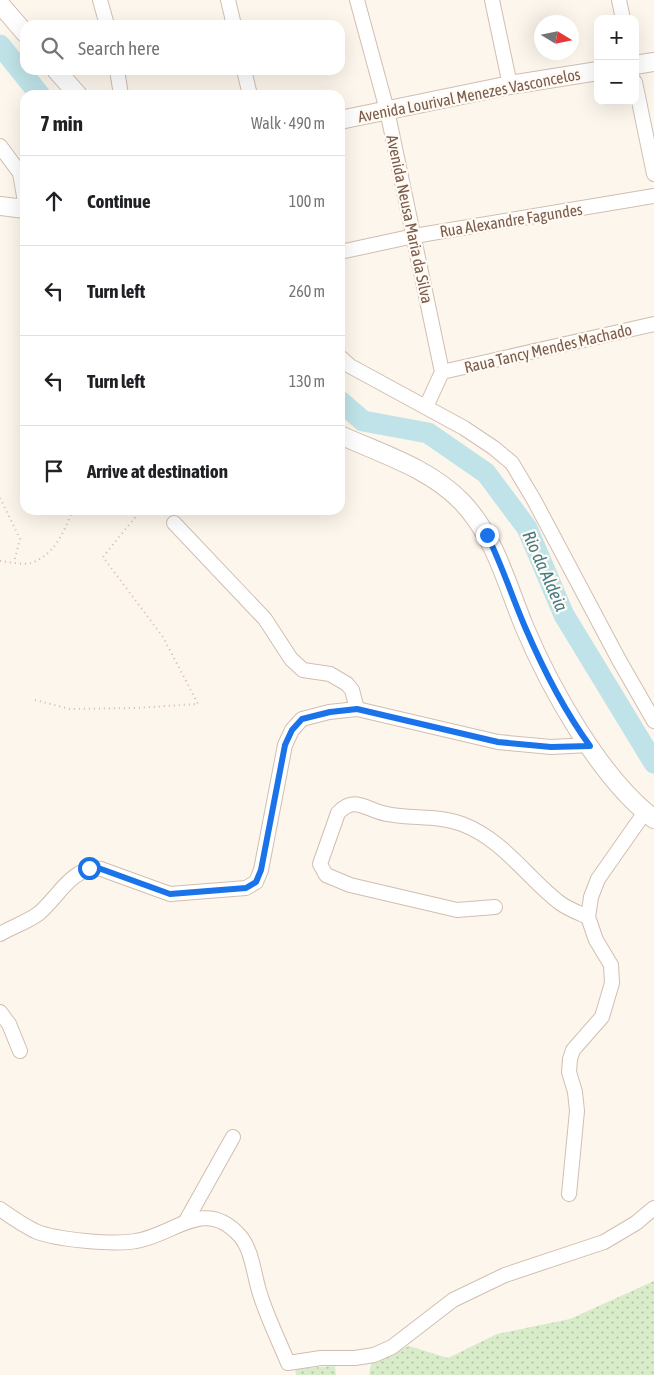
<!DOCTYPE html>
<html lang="en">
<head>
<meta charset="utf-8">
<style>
  body { margin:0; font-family:"Asap Condensed",sans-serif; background:#f6f6f6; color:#202124 }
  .controls { position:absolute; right:15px; top:15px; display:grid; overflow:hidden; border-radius:10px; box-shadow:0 5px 20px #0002 }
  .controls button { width:45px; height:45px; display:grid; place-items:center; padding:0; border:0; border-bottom:1px solid #e0e0e0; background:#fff; color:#202124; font:25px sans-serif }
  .compass { position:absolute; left:534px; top:15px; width:45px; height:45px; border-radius:50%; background:#fff; box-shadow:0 5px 20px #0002; rotate:100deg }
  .stop { position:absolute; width:15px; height:15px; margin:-11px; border:4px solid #1a73e8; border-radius:50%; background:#fff }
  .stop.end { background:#1a73e8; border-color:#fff; box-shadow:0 1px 5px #0008 }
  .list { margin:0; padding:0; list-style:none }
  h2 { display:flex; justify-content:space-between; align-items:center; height:65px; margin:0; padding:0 20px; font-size:21px }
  h2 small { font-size:16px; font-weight:400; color:#757577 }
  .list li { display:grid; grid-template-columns:32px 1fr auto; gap:15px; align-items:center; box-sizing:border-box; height:90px; padding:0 20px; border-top:1px solid #e0e0e0 }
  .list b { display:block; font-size:19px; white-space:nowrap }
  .list em { font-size:16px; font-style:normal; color:#757577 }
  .icon { flex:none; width:28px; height:28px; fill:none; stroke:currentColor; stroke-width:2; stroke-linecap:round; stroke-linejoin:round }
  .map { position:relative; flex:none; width:654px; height:1375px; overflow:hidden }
  .search { position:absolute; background:#fff; box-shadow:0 5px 20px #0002; left:20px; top:20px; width:325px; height:55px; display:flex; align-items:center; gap:12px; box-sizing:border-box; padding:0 18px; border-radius:15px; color:#757577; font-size:19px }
  .panel { position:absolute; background:#fff; box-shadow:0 5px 20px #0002; left:20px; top:90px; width:325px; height:425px; border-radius:15px }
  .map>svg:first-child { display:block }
  .green { fill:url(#green-dots) }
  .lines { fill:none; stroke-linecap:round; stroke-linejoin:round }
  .river { stroke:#bfe3e8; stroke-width:21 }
  .minor-casing { stroke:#d1beb0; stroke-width:16 }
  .tertiary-casing { stroke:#d1beb0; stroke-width:20 }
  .path { stroke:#d9b8a5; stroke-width:2; stroke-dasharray:1 4; stroke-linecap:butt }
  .minor { stroke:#fff; stroke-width:14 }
  .tertiary { stroke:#fff; stroke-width:18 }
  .route { stroke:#1a73e8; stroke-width:6 }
  .labels { text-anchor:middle; stroke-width:4.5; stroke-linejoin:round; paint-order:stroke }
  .street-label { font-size:16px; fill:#7a5c4d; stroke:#fffaf3 }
  .water-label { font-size:18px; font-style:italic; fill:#437c86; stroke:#fffaf3 }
</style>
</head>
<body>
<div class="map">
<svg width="654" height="1375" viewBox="0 0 654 1375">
  <defs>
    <pattern id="green-dots" width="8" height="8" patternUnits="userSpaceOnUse" patternTransform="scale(1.25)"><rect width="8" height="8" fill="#d8ecc9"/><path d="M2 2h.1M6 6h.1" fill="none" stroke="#b4c2a5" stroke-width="1.8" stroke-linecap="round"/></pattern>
  </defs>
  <rect width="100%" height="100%" fill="#fdf6ec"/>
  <g class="green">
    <path d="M654,1281V1375H369L371,1364L409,1346L448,1358L497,1334L570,1319Z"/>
    <path d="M335,1366L336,1375H296L295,1369Z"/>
  </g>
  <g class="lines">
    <g class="river">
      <path d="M0,45L40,95"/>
      <path d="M340,401L363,421L428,433L486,473L527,528L564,615L654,763"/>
    </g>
    <defs>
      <g id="minor">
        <path d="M100,0L107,25"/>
        <path d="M228,0L234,25"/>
        <path d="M357,0L387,110L442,372L426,407"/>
        <path d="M492,0L510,85"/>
        <path d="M619,0L623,19"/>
        <path d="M117,70L121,95"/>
        <path d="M244,70L250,95"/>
        <path d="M635,82L654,174"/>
        <path d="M0,146L20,173L25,202"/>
        <path d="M340,252L414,236L654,196"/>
        <path d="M340,357L350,366L464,428L494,448L512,463L534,500L619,660L654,721"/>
        <path d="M442,372L654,324"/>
        <path d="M174,523L265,619L291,659L303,670L330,674L347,684L352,690L357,709"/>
        <path d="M495,907L457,910L350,885L326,875L320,864L338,813C355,794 367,811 387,814C412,819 438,815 462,824C504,840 527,878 560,903C568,909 579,913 588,917"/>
        <path d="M0,934C12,927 27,922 38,914C59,897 71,866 101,869L170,894L246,888L256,882L261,870L285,745L292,730L302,719L329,712L357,709L498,742L551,747L590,745"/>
        <path d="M0,1012L9,1024L20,1051"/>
        <path d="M569,1194L577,1111L575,1092L569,1072L570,1059L573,1050L602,1017L612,983L611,965L596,940L588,917L591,897L598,879L645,812"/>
        <path d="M0,1209C11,1217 23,1225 35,1231C56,1240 114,1245 136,1241C174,1235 205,1196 240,1236C253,1251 254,1278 261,1297C268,1319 279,1341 288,1363L321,1358H355L374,1355L392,1347L453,1300L505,1275L604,1242L636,1223L654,1208"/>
        <path d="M186,1221L233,1137"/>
      </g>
      <g id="tertiary">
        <path d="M0,4L25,33"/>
        <path d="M635,65L654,62"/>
        <path d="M56,70L78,95"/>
        <path d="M340,120L510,85L598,71"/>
        <path d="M0,206L25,209"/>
        <path d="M340,435C382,454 429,468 462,502C495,537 506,582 524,626C550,688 600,778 654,819"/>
      </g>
    </defs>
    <use href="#minor" class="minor-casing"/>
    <use href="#tertiary" class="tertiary-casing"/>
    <g class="path">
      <path d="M0,498L20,539L14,562"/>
      <path d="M158,510L164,515"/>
      <path d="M0,561C9,562 23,565 31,563C55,555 64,531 73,510"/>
      <path d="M35,700L70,709L135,708L198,704L163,637L103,557L141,510"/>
    </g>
    <use href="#minor" class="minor"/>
    <use href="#tertiary" class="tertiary"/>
  </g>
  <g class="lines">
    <path class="route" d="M89,868L101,869L170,894L246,888L256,882L261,870L285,745L292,730L302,719L330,712L357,709L498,742L551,747L590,746C563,709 543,669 525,627C512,597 502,565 487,535"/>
  </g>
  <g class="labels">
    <g class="street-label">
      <text transform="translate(469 95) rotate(-11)" y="6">Avenida Lourival Menezes Vasconcelos</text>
      <text transform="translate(410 219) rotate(78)" y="6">Avenida Neusa Maria da Silva</text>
      <text transform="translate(511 220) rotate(-9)" y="6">Rua Alexandre Fagundes</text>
      <text transform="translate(548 348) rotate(-13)" y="6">Raua Tancy Mendes Machado</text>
    </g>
    <g class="water-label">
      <text transform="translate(545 571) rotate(66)" y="6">Rio da Aldeia</text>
    </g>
  </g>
</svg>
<div class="controls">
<button>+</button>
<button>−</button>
</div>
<svg class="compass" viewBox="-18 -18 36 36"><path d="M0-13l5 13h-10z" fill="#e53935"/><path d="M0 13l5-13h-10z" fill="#757577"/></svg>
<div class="stop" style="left:89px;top:868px"></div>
<div class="stop end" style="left:487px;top:535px"></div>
<div class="search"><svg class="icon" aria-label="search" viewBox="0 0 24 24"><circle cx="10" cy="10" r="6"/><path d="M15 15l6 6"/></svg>Search here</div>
<section class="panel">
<h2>7 min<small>Walk · 490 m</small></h2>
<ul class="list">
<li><svg class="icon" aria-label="ahead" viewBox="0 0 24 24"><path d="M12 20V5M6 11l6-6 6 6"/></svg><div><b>Continue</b></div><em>100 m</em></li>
<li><svg class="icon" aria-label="left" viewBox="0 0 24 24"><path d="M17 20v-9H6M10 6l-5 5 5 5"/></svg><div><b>Turn left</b></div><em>260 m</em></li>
<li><svg class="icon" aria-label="left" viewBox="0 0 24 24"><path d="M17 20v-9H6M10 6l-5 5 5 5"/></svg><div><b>Turn left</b></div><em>130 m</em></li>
<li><svg class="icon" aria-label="arrive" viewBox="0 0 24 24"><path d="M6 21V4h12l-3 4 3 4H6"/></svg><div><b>Arrive at destination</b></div></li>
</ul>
</section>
</div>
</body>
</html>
